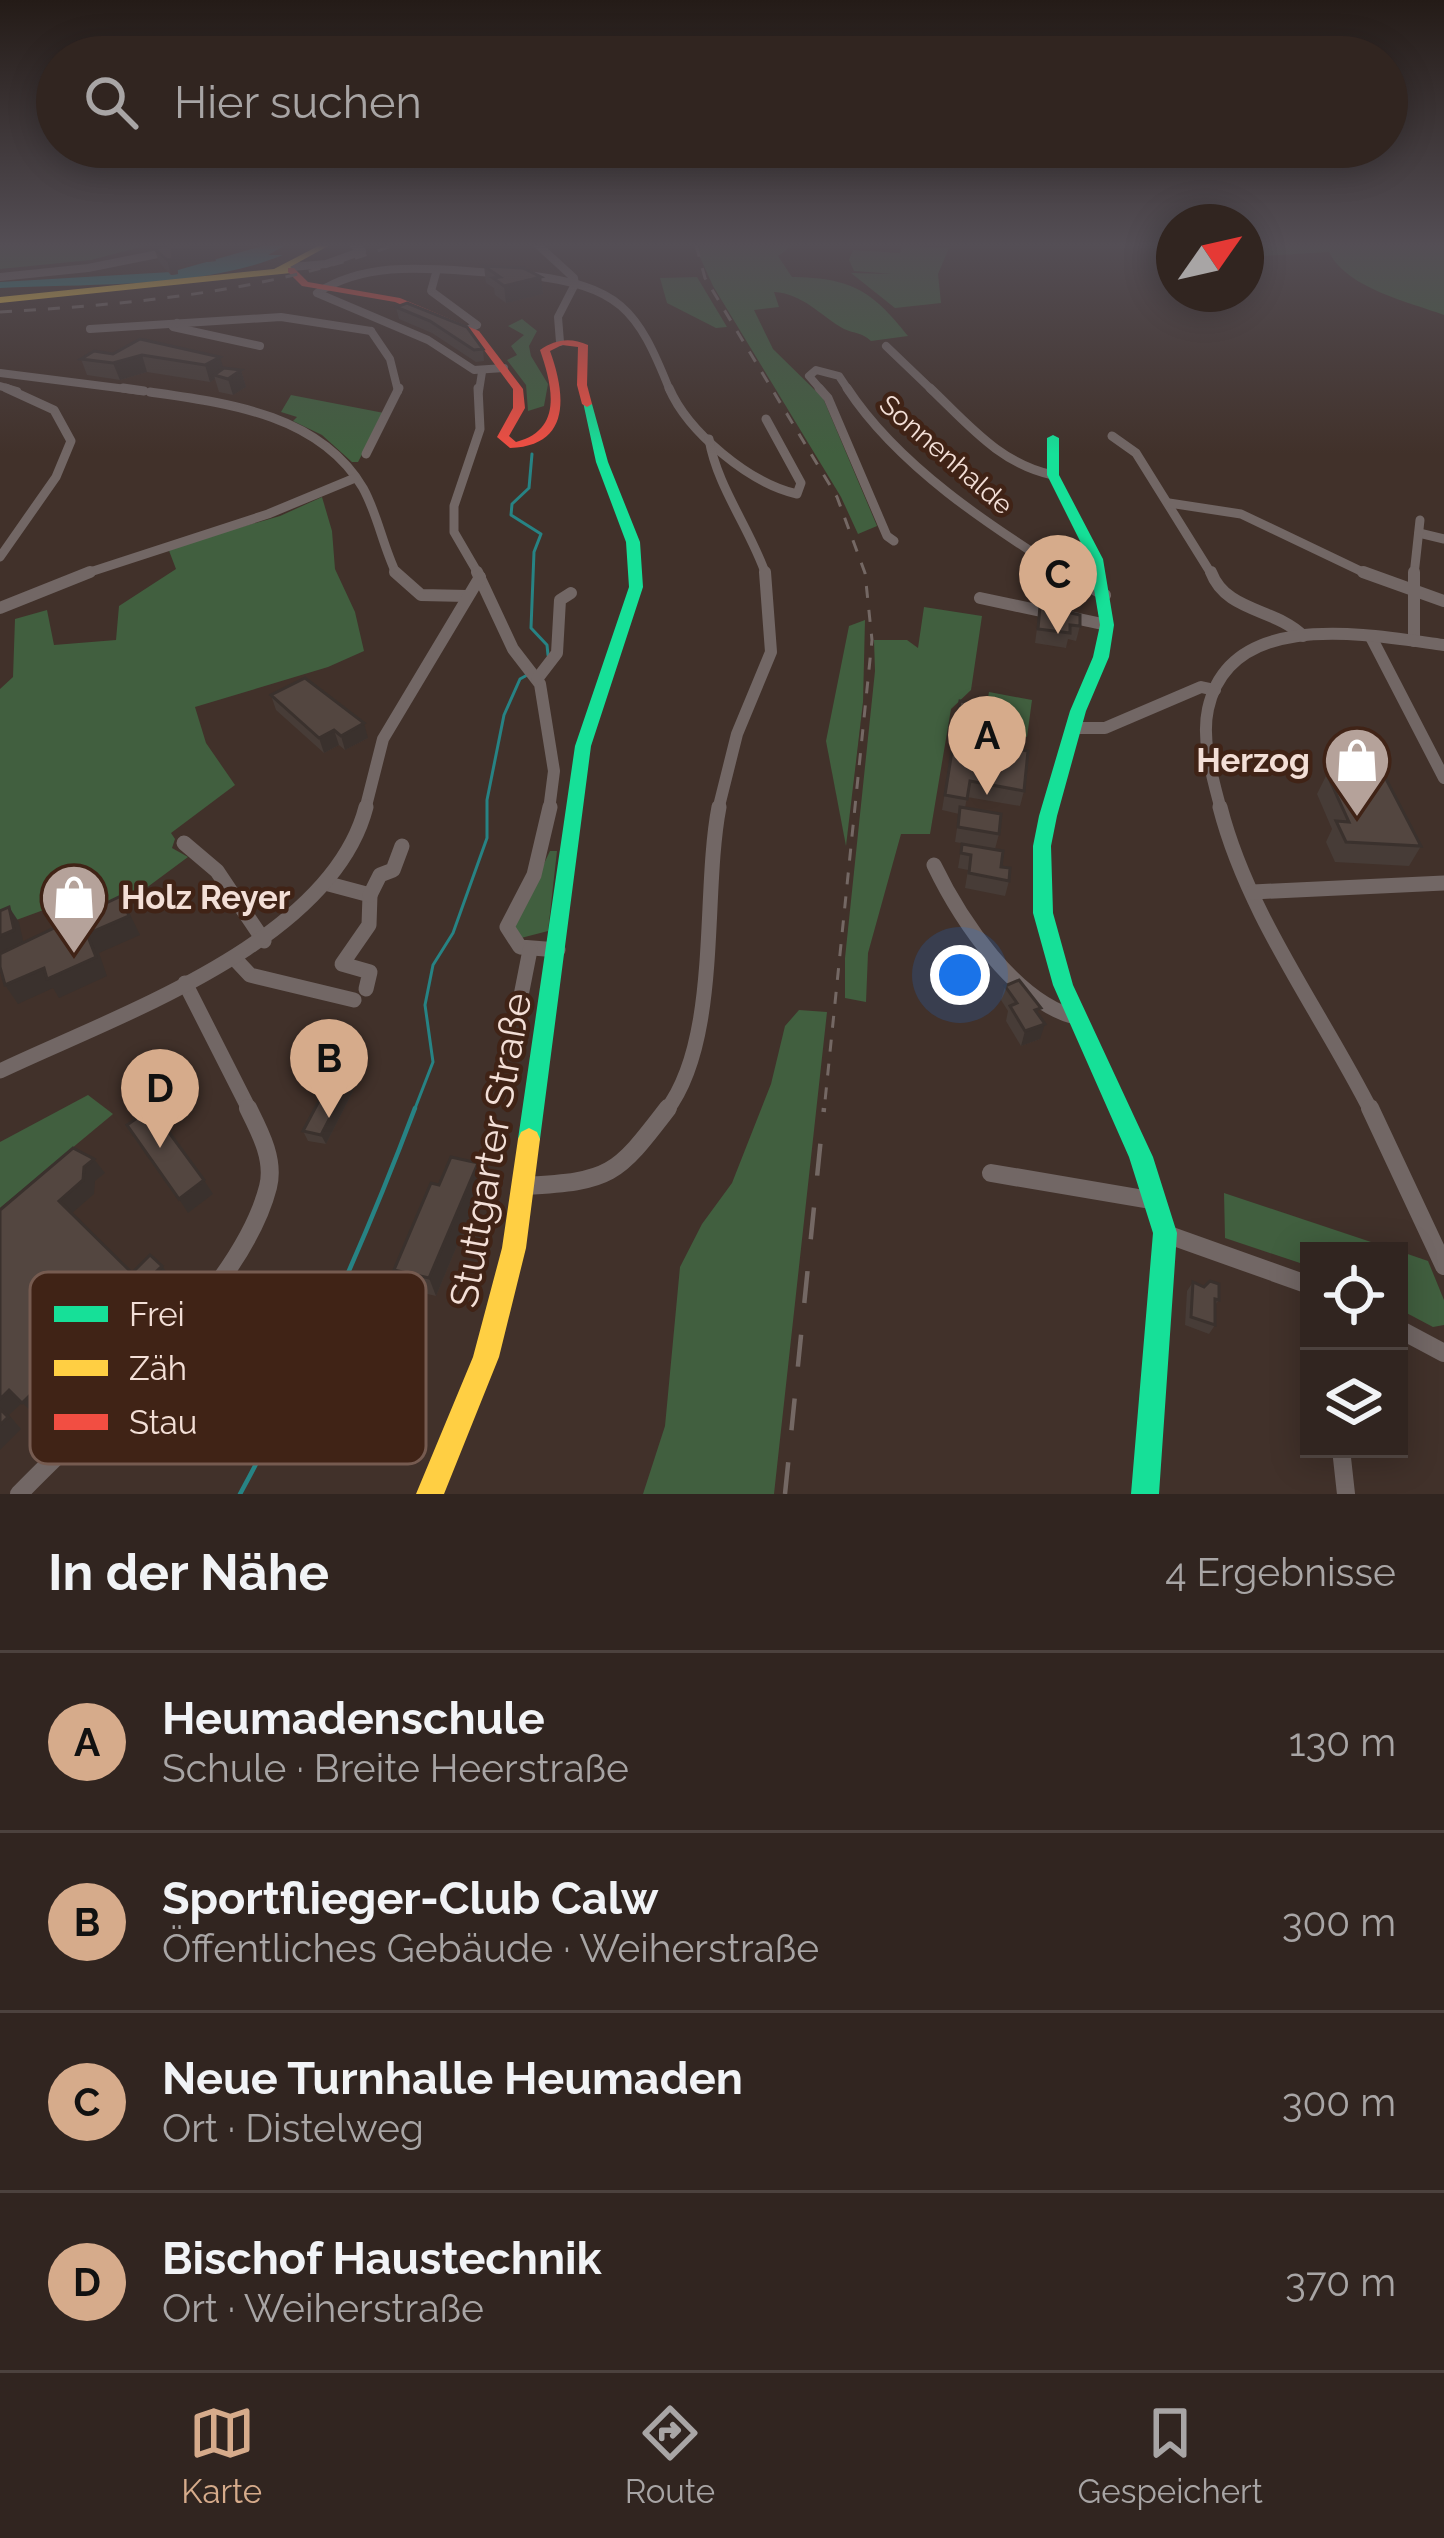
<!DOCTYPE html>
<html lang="de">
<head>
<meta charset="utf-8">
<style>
  body { margin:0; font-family:Raleway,sans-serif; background:#3d312d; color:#f1f3f6 }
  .controls { position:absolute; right:36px; bottom:36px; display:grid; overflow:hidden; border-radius:0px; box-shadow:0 6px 30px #0003 }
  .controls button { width:108px; height:108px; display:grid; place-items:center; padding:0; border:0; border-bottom:3px solid #4c423e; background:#312520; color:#f1f3f6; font:60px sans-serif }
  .compass { position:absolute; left:1156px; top:204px; width:108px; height:108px; border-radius:50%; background:#312520; box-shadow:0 6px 30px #0003; rotate:56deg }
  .you { position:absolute; left:960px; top:975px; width:42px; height:42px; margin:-30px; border:9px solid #fff; border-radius:50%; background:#1a73e8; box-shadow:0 0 0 18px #1a73e833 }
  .badge { display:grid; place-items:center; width:78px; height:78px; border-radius:50%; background:#d6ab8b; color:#111; font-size:39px; font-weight:700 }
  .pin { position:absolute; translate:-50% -99px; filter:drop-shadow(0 3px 6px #0008) }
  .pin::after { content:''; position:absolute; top:63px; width:42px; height:36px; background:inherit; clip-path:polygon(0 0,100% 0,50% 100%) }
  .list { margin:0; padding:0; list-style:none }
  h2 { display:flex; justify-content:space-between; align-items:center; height:156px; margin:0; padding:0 48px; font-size:51px }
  h2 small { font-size:39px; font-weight:400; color:#a8a5a5 }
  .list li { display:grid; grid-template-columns:78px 1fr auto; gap:36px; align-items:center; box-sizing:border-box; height:180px; padding:0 48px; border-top:3px solid #4c423e }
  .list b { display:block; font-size:45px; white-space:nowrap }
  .list p { margin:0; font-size:39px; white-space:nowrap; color:#a8a5a5 }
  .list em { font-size:39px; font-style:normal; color:#a8a5a5 }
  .icon { flex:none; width:66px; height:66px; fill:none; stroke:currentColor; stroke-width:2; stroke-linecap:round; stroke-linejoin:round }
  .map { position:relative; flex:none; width:1444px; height:1494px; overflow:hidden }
  .search { position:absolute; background:#312520; box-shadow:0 6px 30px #0003; left:36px; right:36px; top:36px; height:132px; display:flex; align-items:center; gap:30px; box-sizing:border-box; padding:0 42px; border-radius:66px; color:#a8a5a5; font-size:45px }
  .sheet { height:876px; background:#312520 }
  nav { display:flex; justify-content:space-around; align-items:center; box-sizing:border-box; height:168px; border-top:3px solid #4c423e; background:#312520; font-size:33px; color:#a8a5a5 }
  nav a { display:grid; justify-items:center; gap:6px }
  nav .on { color:#d6ab8b }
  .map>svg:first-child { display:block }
  .green { fill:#415f3f }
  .water { fill:#278384 }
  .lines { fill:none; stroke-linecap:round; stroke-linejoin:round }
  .stream-far1 { stroke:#278384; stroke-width:3 }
  .stream { stroke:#278384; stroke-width:4.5 }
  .street-far4 { stroke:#726765; stroke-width:8 }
  .street-far3 { stroke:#726765; stroke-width:9 }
  .street-far2 { stroke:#726765; stroke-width:12 }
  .street-far1 { stroke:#726765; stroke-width:15 }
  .street { stroke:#726765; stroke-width:18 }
  .fast { fill:#16e098; fill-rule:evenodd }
  .slow { fill:#ffcf43; fill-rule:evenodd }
  .jam { fill:#f24e42; fill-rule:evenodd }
  .rail-far1 { stroke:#746864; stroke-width:3; stroke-dasharray:12 12; stroke-linecap:butt }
  .rail { stroke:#746864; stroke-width:4.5; stroke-dasharray:32 32; stroke-linecap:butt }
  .wall { fill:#473c37 }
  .shaded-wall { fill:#3a312d }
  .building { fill:#534640; stroke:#3a312d; stroke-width:3 }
  .labels { text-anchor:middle; stroke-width:9; stroke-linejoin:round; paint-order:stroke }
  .far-street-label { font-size:27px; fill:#f3dfd7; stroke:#402316 }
  .poi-label { font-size:33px; font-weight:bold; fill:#f3dfd7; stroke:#402316; text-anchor:end }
  .near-street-label { font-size:39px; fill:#f3dfd7; stroke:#402316 }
  .key { fill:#402316; stroke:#765b50; stroke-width:3 }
  .key-label { font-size:33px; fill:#f3dfd7 }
</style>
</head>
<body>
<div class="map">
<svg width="1444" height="1494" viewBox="0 0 1444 1494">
  <rect width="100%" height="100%" fill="#41312a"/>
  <g class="green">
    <path d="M0,245H148L91,260L0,269Z"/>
    <path d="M700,245H793L778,256L792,277C850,278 871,289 908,336L871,341C861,332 855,334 844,329C819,315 804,294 774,292L779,307L754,310L773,349L823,398L877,526L858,534L841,497L713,286L699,255Z"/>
    <path d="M1246,245H1444V315C1409,302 1346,288 1329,252L1246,257Z"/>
    <path d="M902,246L949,248L938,274L941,303L895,308L851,273L893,274L854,271L849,260L853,250L900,253Z"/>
    <path d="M697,277L727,327L716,328L667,303L660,278Z"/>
    <path d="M522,319L537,331L529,346L531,356L548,384L544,406L528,411L526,385L507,360L517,355L511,346L524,335L508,326Z"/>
    <path d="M291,395L384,413L358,462H352L322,435L293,421L297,417L281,412Z"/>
    <path d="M322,497L332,531L335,569L355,612L364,651L328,667L195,707L206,743L235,785L171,833L175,839L172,848L188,857L130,900L56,944L49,908L0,926V689L13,677L15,619L47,610L54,645L116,640L119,606L176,569L168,548L280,516Z"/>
    <path d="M924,607L982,616L971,690L951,709L930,834H901L868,953L866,1002L845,998V958L875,671L874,640H907L918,648Z"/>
    <path d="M865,620L863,702L846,846L826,741L849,626Z"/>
    <path d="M989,692L1032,700L1027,737L982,729Z"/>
    <path d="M550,851H557L548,931L521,938L513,929Z"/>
    <path d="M799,1010L827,1012L774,1494H643L665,1426L680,1267L702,1224L732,1183L771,1084L785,1026Z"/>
    <path d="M88,1095L113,1114L0,1208V1142Z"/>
    <path d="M1224,1193L1398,1251H1309V1266L1225,1238Z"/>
    <path d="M1399,1251L1428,1261L1444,1300V1325L1433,1327L1399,1309Z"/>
  </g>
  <path class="water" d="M266,245H286L268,255H283C199,289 91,283 0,288V282L171,272Z"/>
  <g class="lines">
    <g class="stream-far1">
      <path d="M532,454L529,488L512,504L511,515L541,534L534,552L531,628L547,645L548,655"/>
      <path d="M414,1111L433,1062L425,1005L433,965L453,933L487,838V800L504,715L520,679L529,674"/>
    </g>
    <path class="stream" d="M240,1494C308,1369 365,1241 415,1108"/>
    <g class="street-far4">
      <path d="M538,245L574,278L575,285"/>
      <path d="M292,267L326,264L362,251L354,245"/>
      <path d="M436,273L431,291L477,325L469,329"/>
      <path d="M499,273C438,270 371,258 317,293L428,340L474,370L504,368"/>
      <path d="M526,275C620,286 637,308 670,391"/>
      <path d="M0,277L88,268L203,245"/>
      <path d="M177,323L173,327L260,346"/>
      <path d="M90,329L281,317L371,331"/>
      <path d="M371,331L390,359L398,391"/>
      <path d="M560,342L558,317L574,286"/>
      <path d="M886,346L933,391"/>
      <path d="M0,373L142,391"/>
      <path d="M0,386L17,391"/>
      <path d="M479,391L482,372"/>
      <path d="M822,391L809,376L816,370L839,376L849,391"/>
    </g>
    <g class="street-far3">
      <path d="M123,388L144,391"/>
      <path d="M478,388L480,429L454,506V532L479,575"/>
      <path d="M669,388C688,432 749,483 797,494L801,483L766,419"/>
      <path d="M819,388L828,398L887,536L894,541"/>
      <path d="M847,388C898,466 990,526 1068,575"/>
      <path d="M930,388C968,424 1000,464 1053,475"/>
      <path d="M150,392C227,403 319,414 363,488C378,515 383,547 397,575"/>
      <path d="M1112,436L1136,453L1212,575"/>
      <path d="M709,439C717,487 750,528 766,575"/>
      <path d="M366,454L399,388"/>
      <path d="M1169,503L1241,514L1369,575"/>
      <path d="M1419,533L1444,539"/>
      <path d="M0,557L56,477L71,441L54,410L6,388"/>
      <path d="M81,575L268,514L355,478"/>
      <path d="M1414,575L1420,520"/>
    </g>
    <g class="street-far2">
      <path d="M395,572L421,595L467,596"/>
      <path d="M477,572L513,649L540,684L554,771L549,810"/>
      <path d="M1063,572L1105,595"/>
      <path d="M1211,572C1226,612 1275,608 1303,636"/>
      <path d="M1363,572L1444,601"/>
      <path d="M980,598L1107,625"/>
      <path d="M0,608L90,572"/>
      <path d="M1371,637L1444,778"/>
      <path d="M1414,641V572"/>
      <path d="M537,679L557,653L560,600L571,593"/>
      <path d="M1073,728H1105L1201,687L1215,690"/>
      <path d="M365,810L383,739L480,577"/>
      <path d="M718,810L737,734L771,652L765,572"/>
      <path d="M1221,810C1213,779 1201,741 1208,709C1230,607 1369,635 1444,645"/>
    </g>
    <g class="street-far1">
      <path d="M550,807L534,875L507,927L520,947L558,950"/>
      <path d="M1220,807C1248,916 1321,1012 1371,1111"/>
      <path d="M184,843L217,871L264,941"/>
      <path d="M934,865C960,919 1015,1003 1078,1018"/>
      <path d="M325,883L370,895L369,925L342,964L370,972L366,989"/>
      <path d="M1253,892L1444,883"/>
      <path d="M370,895L380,875L393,870L402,846"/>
      <path d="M235,959L250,975L354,1000"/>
      <path d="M185,983L250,1111"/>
      <path d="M517,1016L530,950"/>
      <path d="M0,1071C115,1016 331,943 366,807"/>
      <path d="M666,1111C721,1039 702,895 719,807"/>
    </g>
    <g class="street">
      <path d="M1370,1108L1444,1266"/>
      <path d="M991,1173L1156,1201"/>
      <path d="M525,1186C611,1181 616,1176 668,1108"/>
      <path d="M1166,1234L1309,1285"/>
      <path d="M1399,1329L1444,1353"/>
      <path d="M1341,1449L1346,1494"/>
      <path d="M19,1494C95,1415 241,1293 268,1187C275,1160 260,1132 248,1108"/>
    </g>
    <g class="fast">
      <path d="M583,402L592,404L608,462L640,542L643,587L591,746L540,1139L537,1146L529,1150L521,1146L518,1139L575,746L629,587L626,542L596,462Z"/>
      <path d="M1053,435L1059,438V475L1103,559L1114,625L1109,657L1086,711L1057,816L1051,846L1053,913L1073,985L1153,1157L1177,1233L1159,1494H1131L1153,1233L1129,1157L1053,985L1033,913V846L1039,816L1070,711L1093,657L1100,625L1089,559L1047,475V438Z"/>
    </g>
    <g class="slow">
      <path d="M320,245H330L290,267L295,270L291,273L0,303V297L274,269Z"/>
      <path d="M529,1128L537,1132L540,1139L526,1248L499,1357L444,1494H416L473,1357L502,1248L518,1139L521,1132Z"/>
    </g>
    <path class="jam" d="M288,268H294L308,282L400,298L479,331L523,389L525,408L509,436L516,442C564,430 552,385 540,350C555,339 571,337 588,345L587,385L592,404L587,407L582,404L577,385L578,347L562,345L550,351C566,395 571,446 510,448L497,437L513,408V389L473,335L395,302L302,286L288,272Z"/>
    <g class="rail-far1">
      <path d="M696,245L705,278L837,497L865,573L872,640L824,1111"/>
      <path d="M0,312C135,304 266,292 394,245"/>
    </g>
    <path class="rail" d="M785,1494L824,1108"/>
  </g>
  <g class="wall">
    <path d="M154,248L216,261L177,265L178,274L171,275L159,262Z"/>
    <path d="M484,266L541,277L543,294L506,303L495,295L494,288L486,283Z"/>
    <path d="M407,303L483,349L484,361L476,362L432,333L399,319L396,307Z"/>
    <path d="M140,339L223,368L241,370L246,387L233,395L219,392L215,379L210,382L147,372L120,380L87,375L81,359L113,354Z"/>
    <path d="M1040,606L1080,626L1076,641L1068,639L1066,648L1035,643Z"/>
    <path d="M271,695L368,738L345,750L339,745L324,753L276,710Z"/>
    <path d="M960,701L975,742L1024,791L1020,806L967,797L965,808L999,834L995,849L955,842L959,814L942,810Z"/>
    <path d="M1327,774L1421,846L1409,866L1335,862L1326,842L1332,829L1317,794Z"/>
    <path d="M962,844L1001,867L1009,881L1005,896L965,888L968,870L958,868Z"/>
    <path d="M1005,986L1039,1016L1040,1039L1021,1046L1006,1021L1008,1011L1001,1000Z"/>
    <path d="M349,1081L353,1091L326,1144L308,1141L303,1131L333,1085Z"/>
    <path d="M478,1163L484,1181L436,1296L402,1288L394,1270L439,1185Z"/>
    <path d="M1193,1282L1219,1300L1215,1305V1325L1209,1334L1185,1325L1187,1291Z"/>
    <path d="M292,1298L272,1336L254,1330L248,1322Z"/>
  </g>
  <g class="shaded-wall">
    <path d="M234,245H246L247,250L236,252Z"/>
    <path d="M212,246L216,261L177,265L178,274L171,275L167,260L172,250Z"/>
    <path d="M541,277L543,294L506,303L504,286Z"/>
    <path d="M142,355L147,372L120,380L113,363Z"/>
    <path d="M220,357L225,373L214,375L215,379L210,382L205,365Z"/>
    <path d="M241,370L246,387L233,395L228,379Z"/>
    <path d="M364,723L368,738L345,750L341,736Z"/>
    <path d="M334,730L339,745L324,753L319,738Z"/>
    <path d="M121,896L140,935L99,953L107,976L59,998L53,988L18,1004L5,985L87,934Z"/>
    <path d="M9,907L19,922L24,945L0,955V936Z"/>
    <path d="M1045,1024L1040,1039L1021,1046L1025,1031Z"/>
    <path d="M349,1081L353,1091L326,1144L321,1135Z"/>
    <path d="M94,1159L105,1173L95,1181L94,1194L70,1215L59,1201L84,1167Z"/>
    <path d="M478,1163L484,1181L436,1296L429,1278Z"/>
    <path d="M204,1180L213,1194L188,1213L179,1199Z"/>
    <path d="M162,1266L172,1279L36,1415L22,1403Z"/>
    <path d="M287,1289L292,1298L272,1336L266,1328Z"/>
    <path d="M9,1390L23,1402L9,1415L21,1429L0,1450V1399Z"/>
  </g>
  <g class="building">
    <path d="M167,245H211L212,246L172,250L173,259L167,260L154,248Z"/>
    <path d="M484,266L523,268L541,277L504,286L493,278L500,277Z"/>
    <path d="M407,303L467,327L483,349L474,350L430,321L396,307Z"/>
    <path d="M140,339L220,357L205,365L142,355L113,363L81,359L94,351L113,354Z"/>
    <path d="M224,368L241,370L228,379L214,375Z"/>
    <path d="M1040,606L1080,615V626L1070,625V633L1038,629Z"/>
    <path d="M305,678L364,723L341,736L334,730L319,738L271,695Z"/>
    <path d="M960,701L975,703V709L979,710L975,742L1028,751L1024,791L970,781L967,799L945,795Z"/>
    <path d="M1327,774L1385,777L1421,846L1346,842L1336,821L1349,822Z"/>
    <path d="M960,807L1001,814L999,834L958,827Z"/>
    <path d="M962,844L1003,851L1001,867L1010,868L1009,881L969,873L971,855L961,853Z"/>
    <path d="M121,896L129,916L87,934L96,957L47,979L44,968L5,985L0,967V954Z"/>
    <path d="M9,907L14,930L0,936V911Z"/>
    <path d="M1019,980L1041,1008L1035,1010L1045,1024L1025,1031L1010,1006L1017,1003L1005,986Z"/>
    <path d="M335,1078L349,1081L321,1135L303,1131L328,1084L333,1085Z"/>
    <path d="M151,1108L204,1180L179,1199L127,1125Z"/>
    <path d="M73,1148L94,1159L84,1167L83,1180L59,1201L132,1273L150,1255L162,1266L22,1403L9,1390L0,1399V1210Z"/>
    <path d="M451,1157L478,1163L429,1278L394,1270L431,1183L439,1185Z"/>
    <path d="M1210,1281L1219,1284V1300L1215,1299V1325L1191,1317L1193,1282L1204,1287Z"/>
    <path d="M0,1409L8,1417L0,1425Z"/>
  </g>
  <linearGradient id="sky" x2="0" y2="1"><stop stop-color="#241b17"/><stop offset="0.54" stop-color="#544e55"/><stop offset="1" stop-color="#544e55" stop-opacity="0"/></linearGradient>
  <rect width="1444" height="454" fill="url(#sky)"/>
  <defs>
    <symbol id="shop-pin" viewBox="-11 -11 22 30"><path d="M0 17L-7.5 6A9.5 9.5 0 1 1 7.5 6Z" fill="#b5a29a" stroke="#402316"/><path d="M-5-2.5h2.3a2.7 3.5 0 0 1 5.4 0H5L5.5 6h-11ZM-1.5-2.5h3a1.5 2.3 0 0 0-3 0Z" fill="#fff"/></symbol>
  </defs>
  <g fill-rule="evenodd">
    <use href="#shop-pin" x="1319" y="722" width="76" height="104"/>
    <use href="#shop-pin" x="36" y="859" width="76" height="104"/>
  </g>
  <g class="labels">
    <g class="far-street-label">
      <text transform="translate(946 455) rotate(41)" y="9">Sonnenhalde</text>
    </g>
    <g class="poi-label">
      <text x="1310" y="772">Herzog</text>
      <text x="121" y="909" text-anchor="start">Holz Reyer</text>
    </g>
    <g class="near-street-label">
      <text transform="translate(490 1150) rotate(-80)" y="14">Stuttgarter Straße</text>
    </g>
  </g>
  <rect x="30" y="1272" width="396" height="192" rx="18" class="key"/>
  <rect x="54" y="1306" width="54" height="16" fill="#16e098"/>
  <rect x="54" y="1360" width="54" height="16" fill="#ffcf43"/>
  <rect x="54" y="1414" width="54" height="16" fill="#f24e42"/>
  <g class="key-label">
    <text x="129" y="1326">Frei</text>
    <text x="129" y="1380">Zäh</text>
    <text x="129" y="1434">Stau</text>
  </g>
</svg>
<div class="controls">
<button><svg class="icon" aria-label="locate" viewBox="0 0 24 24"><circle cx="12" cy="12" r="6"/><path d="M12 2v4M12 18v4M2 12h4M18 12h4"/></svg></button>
<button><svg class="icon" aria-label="layers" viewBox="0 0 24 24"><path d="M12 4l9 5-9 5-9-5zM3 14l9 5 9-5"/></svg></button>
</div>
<svg class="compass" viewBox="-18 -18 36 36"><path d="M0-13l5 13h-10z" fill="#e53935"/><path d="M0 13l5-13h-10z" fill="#a8a5a5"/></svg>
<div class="you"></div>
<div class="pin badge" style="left:987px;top:795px">A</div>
<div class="pin badge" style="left:329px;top:1118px">B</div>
<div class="pin badge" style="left:1058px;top:634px">C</div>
<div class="pin badge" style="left:160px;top:1148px">D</div>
<div class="search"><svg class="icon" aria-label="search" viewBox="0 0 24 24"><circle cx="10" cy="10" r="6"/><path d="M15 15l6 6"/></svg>Hier suchen</div>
</div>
<section class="sheet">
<h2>In der Nähe<small>4 Ergebnisse</small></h2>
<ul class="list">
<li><span class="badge">A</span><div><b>Heumadenschule</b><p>Schule · Breite Heerstraße</p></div><em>130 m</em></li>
<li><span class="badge">B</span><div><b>Sportflieger-Club Calw</b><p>Öffentliches Gebäude · Weiherstraße</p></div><em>300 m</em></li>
<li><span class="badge">C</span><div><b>Neue Turnhalle Heumaden</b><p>Ort · Distelweg</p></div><em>300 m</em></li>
<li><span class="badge">D</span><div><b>Bischof Haustechnik</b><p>Ort · Weiherstraße</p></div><em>370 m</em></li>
</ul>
</section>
<nav>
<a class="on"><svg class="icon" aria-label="map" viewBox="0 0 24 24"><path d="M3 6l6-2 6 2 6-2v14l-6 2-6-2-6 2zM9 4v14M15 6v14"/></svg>Karte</a>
<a><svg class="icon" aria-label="directions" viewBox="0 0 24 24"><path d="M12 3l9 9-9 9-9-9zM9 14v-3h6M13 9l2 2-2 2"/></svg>Route</a>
<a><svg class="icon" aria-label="saved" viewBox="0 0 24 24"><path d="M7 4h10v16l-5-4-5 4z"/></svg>Gespeichert</a>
</nav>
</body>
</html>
